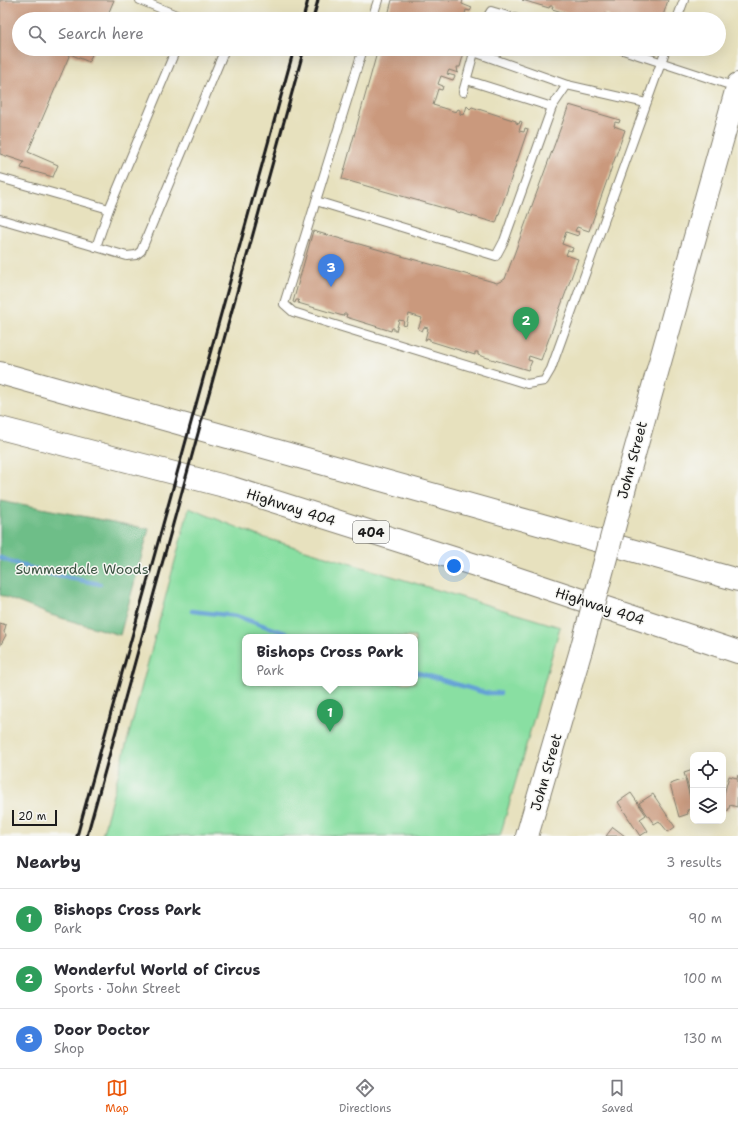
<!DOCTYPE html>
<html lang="en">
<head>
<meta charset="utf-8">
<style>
  body { margin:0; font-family:"Shantell Sans",sans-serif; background:#f7f7f7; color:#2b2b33 }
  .controls { position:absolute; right:12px; bottom:12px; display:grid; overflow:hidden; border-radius:8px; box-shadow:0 4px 16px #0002 }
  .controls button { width:36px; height:36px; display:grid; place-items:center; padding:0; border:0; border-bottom:1px solid #e1e1e2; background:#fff; color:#2b2b33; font:20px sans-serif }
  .scale { position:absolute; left:12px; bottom:10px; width:45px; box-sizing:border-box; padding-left:4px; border:2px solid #1c1c1c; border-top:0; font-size:11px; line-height:14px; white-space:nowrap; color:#1c1c1c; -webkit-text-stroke:3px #f6f6f2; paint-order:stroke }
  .you { position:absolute; left:454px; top:566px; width:14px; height:14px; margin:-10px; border:3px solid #fff; border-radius:50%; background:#1a73e8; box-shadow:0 0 0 6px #1a73e833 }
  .badge { display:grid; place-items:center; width:26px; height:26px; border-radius:50%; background:#ea580c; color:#fff; font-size:13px; font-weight:700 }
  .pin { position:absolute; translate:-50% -33px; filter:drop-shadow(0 1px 2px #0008) }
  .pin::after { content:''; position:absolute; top:21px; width:14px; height:12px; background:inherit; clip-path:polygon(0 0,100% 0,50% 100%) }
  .popup { position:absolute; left:242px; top:634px; width:176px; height:52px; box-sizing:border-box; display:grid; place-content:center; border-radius:8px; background:#fff; filter:drop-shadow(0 1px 3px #0005); font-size:13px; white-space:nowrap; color:#7c7c81 }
  .popup b { font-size:15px; color:#2b2b33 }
  .popup::after { content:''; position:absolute; left:50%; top:100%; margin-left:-8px; border:8px solid transparent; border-top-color:#fff }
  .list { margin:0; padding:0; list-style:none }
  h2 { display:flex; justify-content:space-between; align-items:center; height:52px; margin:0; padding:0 16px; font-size:17px }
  h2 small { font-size:13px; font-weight:400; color:#7c7c81 }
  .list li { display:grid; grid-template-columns:26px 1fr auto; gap:12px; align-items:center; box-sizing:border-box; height:60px; padding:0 16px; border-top:1px solid #e1e1e2 }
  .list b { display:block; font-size:15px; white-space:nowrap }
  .list p { margin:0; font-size:13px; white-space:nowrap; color:#7c7c81 }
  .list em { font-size:13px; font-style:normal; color:#7c7c81 }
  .icon { flex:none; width:22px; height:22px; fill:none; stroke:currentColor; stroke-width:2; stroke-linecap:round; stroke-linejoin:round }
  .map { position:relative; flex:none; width:738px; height:836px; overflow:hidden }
  .search { position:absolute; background:#fff; box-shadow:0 4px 16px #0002; left:12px; right:12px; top:12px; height:44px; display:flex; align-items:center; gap:10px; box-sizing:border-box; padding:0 14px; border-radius:22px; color:#7c7c81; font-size:15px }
  .sheet { height:232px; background:#fff }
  nav { display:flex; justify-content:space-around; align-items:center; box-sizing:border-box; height:56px; border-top:1px solid #e1e1e2; background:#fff; font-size:11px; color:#7c7c81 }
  nav a { display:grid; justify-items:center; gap:2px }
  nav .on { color:#ea580c }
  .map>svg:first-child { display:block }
  .green { fill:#89dfa2; stroke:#527e5f; fill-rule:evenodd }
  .forest { fill:#6ebe88; stroke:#456d52 }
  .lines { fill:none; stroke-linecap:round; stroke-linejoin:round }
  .stream { stroke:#64a1d5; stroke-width:4.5 }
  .building { fill:#ca997d }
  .service-casing { stroke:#827e6d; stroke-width:10 }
  .secondary-casing { stroke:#827e6d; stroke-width:24 }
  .motorway-casing { stroke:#827e6d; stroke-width:24 }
  .service { stroke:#fff; stroke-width:8 }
  .secondary { stroke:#fff; stroke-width:22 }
  .motorway { stroke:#fff; stroke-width:22 }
  .rail { stroke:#1c1c1c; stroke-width:3 }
  .secondary-bridge-casing { stroke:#827e6d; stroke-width:24; stroke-linecap:butt }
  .secondary-bridge { stroke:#fff; stroke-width:22 }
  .labels { text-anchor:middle; stroke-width:3; stroke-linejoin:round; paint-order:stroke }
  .shield { fill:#f6f6f2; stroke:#5d5d5c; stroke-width:1 }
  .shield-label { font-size:13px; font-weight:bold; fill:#1c1c1c }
  .street-label { font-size:14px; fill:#1c1c1c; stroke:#f6f6f2 }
  .park-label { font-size:14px; fill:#3d5644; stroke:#f6f6f2 }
</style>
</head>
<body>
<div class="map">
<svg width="738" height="836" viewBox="0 0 738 836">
  <rect width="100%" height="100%" fill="#f6f6f2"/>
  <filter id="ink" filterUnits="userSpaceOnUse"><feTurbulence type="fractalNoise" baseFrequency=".025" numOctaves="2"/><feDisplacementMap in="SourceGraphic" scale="8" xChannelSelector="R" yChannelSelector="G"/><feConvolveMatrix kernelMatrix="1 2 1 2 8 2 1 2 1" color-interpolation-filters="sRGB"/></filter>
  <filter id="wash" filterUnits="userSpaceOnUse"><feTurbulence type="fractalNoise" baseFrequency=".012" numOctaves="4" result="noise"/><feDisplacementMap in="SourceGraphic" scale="16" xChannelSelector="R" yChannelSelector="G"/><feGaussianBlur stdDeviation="0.9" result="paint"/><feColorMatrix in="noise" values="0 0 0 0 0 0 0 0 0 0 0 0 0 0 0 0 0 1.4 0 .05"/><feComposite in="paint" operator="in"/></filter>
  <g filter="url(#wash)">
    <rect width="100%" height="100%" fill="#e7e1be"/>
    <path class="green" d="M189,508L259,536L560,627L500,836H102ZM245,637H415V683H245Z"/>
    <path class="forest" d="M0,500L149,529L120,635L51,615L0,595Z"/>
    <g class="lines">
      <g class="stream">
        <path d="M0,558L49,574L100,584"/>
        <path d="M192,611L236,616L297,637"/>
        <path d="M415,672L486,693H500"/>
      </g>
    </g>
    <g id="blocks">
      <g class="building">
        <path d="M0,0H114L106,19H19V49H94L89,62L70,54L28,152L58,165L53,177L21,168L24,162L0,154Z"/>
        <path d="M392,0H463L462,4L472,8L470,11L466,10L465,14L474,17V19H387Z"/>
        <path d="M522,0H668L662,19H609V15L605,14L603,19H586L552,9L553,6H550L549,8Z"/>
        <path d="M378,49H465L460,67H457L458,73L449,70L447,74L455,76L453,80L441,76L438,84L443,86L442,90L438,89L433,105L456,112L458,109L460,110V114L464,115L467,106L470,109L472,107L516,121V123L519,124L520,121L522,122L519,131L524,132L525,128L528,129L496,223L342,179Z"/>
        <path d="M569,105L620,120L619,123L615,122L614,126L625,130L589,231L577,227L575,231L579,232L578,236L566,232L562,244L573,248L572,251L568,250L566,255L578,259L541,360L529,356L528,360L532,361L528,370L478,355V352H475V355L430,341V339L427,338L426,340H425L428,328L424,327L422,331L418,329L422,318L409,314L406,326L403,325L404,321L399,320L396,331H394V328H392L391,331L346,317L347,314H344L343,316L298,303L299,300H296L295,303L293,302L313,231L497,283L505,279Z"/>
        <path d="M0,623L6,625L4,632L6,635L0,646Z"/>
        <path d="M693,770V801L684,773Z"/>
        <path d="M738,775L737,807L730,805L728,811L723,810V798L729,776L737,778Z"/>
        <path d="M685,779L693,809L687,810L688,814L679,817L670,784Z"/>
        <path d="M631,793L646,815L640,819L648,831L640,836L618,802Z"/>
        <path d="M653,794L675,827L668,832L659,821L654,824L639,803Z"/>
        <path d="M613,827L625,836H606Z"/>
      </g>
    </g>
  </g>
  <g filter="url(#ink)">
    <use href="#blocks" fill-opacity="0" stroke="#827e6d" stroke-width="1"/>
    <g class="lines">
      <defs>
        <g id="service">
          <path d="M140,0L186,19"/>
          <path d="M372,19L378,0"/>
          <path d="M486,19L491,11L518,19"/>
          <path d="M677,19L684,0"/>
          <path d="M363,49L284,304L293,312L527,384L544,381L551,369L666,49"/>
          <path d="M620,49L736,87"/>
          <path d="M474,52L567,85"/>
          <path d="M467,80L552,107"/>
          <path d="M463,92L475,49"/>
          <path d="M0,178L109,209L96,247"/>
          <path d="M316,201L496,256L504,241L552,107L567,85L646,103"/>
          <path d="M109,209L176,49"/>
          <path d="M0,219L127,256L136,255L141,251L225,49"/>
        </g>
        <g id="secondary">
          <path d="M628,476L738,84"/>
          <path d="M527,836L581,650"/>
        </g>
        <g id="motorway">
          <path d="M0,373L738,580"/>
          <path d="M0,428L232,488L507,575L738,652"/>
        </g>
      </defs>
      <use href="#service" class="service-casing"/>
      <use href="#secondary" class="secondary-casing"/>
      <use href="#motorway" class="motorway-casing"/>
      <use href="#service" class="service"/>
      <use href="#secondary" class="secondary"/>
      <use href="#motorway" class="motorway"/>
      <g class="rail">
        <path d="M303,19L308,0"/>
        <path d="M313,19L318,0"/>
        <path d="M77,836L294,49"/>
        <path d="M87,836L304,49"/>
      </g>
      <defs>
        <path id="secondary-bridge" d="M581,650L628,476"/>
      </defs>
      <use href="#secondary-bridge" class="secondary-bridge-casing"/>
      <use href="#secondary-bridge" class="secondary-bridge"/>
    </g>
  </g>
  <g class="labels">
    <rect class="shield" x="353" y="521" width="36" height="22" rx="3"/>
    <g class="shield-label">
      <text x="371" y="537">404</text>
    </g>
    <g class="street-label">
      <text transform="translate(632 460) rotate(-75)" y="5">John Street</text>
      <text transform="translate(291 507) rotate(18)" y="5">Highway 404</text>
      <text transform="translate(600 606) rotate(18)" y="5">Highway 404</text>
      <text transform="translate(546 772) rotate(-74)" y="5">John Street</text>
    </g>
    <g class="park-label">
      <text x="82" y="574">Summerdale Woods</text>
    </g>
  </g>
</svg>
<div class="controls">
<button><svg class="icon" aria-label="locate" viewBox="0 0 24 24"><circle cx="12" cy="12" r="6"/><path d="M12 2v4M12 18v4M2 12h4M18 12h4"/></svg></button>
<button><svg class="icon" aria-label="layers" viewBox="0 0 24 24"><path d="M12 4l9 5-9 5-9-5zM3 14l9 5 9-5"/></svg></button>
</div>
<div class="scale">20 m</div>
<div class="you"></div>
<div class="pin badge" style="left:330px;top:732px;background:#2e9e5b">1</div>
<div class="popup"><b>Bishops Cross Park</b>Park</div>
<div class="pin badge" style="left:526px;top:340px;background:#2e9e5b">2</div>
<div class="pin badge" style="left:331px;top:287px;background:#3f7fe0">3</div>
<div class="search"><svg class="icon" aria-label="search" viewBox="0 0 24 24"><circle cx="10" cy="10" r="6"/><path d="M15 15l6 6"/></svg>Search here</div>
</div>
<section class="sheet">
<h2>Nearby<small>3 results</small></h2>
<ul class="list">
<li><span class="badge" style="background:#2e9e5b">1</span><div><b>Bishops Cross Park</b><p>Park</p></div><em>90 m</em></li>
<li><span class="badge" style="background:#2e9e5b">2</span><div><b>Wonderful World of Circus</b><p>Sports · John Street</p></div><em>100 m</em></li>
<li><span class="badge" style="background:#3f7fe0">3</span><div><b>Door Doctor</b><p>Shop</p></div><em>130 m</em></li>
</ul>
</section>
<nav>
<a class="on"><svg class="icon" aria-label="map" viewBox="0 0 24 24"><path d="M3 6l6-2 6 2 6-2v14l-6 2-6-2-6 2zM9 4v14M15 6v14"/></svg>Map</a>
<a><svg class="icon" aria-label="directions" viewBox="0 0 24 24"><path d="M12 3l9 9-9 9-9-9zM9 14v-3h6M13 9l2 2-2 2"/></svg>Directions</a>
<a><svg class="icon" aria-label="saved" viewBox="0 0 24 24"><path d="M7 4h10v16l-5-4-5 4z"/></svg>Saved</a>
</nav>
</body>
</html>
